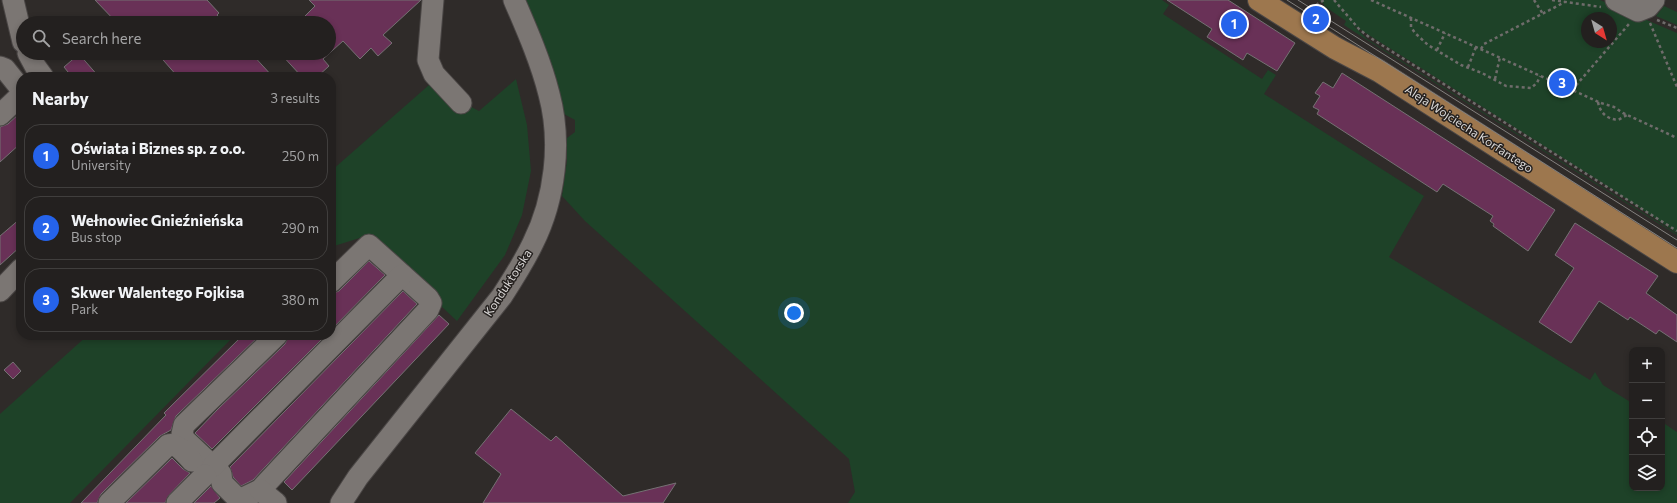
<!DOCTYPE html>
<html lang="en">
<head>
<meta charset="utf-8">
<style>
  body { margin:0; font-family:Commissioner,sans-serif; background:#2b2828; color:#f1f3f6 }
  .controls { position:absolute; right:12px; bottom:12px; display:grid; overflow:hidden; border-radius:8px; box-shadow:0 2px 6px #0003 }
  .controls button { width:36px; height:36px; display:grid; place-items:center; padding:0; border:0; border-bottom:1px solid #403e3d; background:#23201f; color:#f1f3f6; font:20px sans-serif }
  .compass { position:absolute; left:1581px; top:12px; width:36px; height:36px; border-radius:50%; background:#23201f; box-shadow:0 2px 6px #0003; rotate:143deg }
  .you { position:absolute; left:794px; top:313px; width:14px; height:14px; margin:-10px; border:3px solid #fff; border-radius:50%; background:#1a73e8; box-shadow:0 0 0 6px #1a73e833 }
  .badge { display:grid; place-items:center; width:26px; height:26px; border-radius:50%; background:#2563eb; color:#fff; font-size:13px; font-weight:700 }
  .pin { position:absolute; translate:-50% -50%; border:2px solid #fff; box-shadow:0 1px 4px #0006 }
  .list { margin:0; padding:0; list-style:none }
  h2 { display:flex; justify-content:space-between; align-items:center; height:52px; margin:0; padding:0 16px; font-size:17px }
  h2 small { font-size:13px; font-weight:400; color:#a3a3a4 }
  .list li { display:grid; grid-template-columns:26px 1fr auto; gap:12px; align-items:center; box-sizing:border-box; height:64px; margin:0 8px 8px; padding:0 8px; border:1px solid #403e3d; border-radius:16px }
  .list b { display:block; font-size:15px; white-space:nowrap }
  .list p { margin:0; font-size:13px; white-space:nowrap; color:#a3a3a4 }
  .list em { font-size:13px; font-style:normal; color:#a3a3a4 }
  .icon { flex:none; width:22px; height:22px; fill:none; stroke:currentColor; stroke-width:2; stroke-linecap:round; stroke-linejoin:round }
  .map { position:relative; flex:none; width:1677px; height:503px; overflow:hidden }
  .search { position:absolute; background:#23201f; box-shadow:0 2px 6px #0003; left:16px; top:16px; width:320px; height:44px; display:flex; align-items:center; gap:10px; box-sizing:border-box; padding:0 14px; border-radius:22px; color:#a3a3a4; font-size:15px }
  .panel { position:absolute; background:#23201f; box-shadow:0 2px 6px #0003; left:16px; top:72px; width:320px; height:268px; border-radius:16px }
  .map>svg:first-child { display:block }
  .green { fill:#1e4228; fill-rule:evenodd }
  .building { fill:#693157; stroke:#757173 }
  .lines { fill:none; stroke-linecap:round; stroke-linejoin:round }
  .minor-casing { stroke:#4a4645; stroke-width:23 }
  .major-casing { stroke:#4a4645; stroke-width:24 }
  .path { stroke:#6f6c6b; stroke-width:2.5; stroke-dasharray:3 3; stroke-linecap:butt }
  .minor { stroke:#7b7673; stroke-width:21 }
  .major { stroke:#9d774e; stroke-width:22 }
  .tram { stroke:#83807e; stroke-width:1 }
  .labels { text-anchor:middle; stroke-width:3; stroke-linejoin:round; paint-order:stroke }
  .street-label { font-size:12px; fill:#dbd9d8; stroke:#25211f }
</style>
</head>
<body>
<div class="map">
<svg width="1677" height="503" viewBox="0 0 1677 503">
  <rect width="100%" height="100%" fill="#2f2b29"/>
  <g class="green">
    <path d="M526,0H1162L1169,5L1163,14L1262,79L1268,70L1276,75L1264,94L1424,196L1389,257L1590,380L1595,372L1603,385L1632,403V488H1662V422L1677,432V503H848L855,492L849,459L585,221L562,196L567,161V138L575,132V120L564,114C555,75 541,37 526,0Z"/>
    <path d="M1318,0H1600L1677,33V233L1601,182L1353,25L1367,39L1677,234V235L1367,40L1344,25L1346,21L1324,6V4ZM1587,18H1611V42H1587Z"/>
    <path d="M1664,6L1677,12V25L1656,16Z"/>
    <path d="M516,79L527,125L531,171L522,215L505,255L457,321L366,236L331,247V171L429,85L479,111Z"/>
    <path d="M88,335H235L70,503H0V414Z"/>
  </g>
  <g class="building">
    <path d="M95,0H207L219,13L217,15L224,23H117Z"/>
    <path d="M309,0H421L383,35L392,43L378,56L371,48L360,59L343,41L323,59L329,66L317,77H302L280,53H329V23H310L304,17L315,6Z"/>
    <path d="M1167,0H1228L1295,43L1277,71L1247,53L1243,60L1207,37L1212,29Z"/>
    <path d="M157,53H251L273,77H178Z"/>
    <path d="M79,54L99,77H72L64,67Z"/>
    <path d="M1342,73L1555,210L1528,251L1493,226L1494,224L1490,221L1493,216L1443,184L1437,192L1317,114L1319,110L1313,107L1320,96L1315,93L1323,82L1333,88Z"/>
    <path d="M21,112V143L0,162V127L8,124Z"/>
    <path d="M21,218V246L0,265V236Z"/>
    <path d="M1575,223L1658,276L1646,293L1677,315V342L1659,330L1656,334L1630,317L1628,320L1599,301L1571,343L1539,322L1574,268L1555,255Z"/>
    <path d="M369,261L385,275L331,330V294L339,291Z"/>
    <path d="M403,291L417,304L253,480L241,486L233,477L230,467Z"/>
    <path d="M439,315L449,324L292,490L284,482Z"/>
    <path d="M243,335H260L176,416L171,430L160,436L101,494L97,503H81L166,415L164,413Z"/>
    <path d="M289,335H326L212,449L195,433L218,409L285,344Z"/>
    <path d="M13,362L21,371L13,379L4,370Z"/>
    <path d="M511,409L551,441L556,436L623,496L676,483L663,503H483L501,474L475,453Z"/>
    <path d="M172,458L183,469L190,473L169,495L165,503H126Z"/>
    <path d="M211,486L220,498L214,503H194Z"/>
  </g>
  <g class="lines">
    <defs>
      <g id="minor">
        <path d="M13,0L23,42"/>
        <path d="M433,0L428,60L434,74L461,103"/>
        <path d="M1616,0L1638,11L1648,7L1654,0"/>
        <path d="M28,53L35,66L43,77"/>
        <path d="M0,67L5,69L21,89"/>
        <path d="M0,115L21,95"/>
        <path d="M0,291L21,269"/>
        <path d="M277,335L184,425L182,434L185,440L221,474L222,483L239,500L260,490L428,310L431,303L428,298L369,245L331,282"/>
        <path d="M213,466L402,275"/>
        <path d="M260,490L276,503"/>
        <path d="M109,503L168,445C177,442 186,455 192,461"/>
        <path d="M177,503L205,475"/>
        <path d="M341,503L358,477L502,296C513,279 524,262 533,243C555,199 562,142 549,94C541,62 527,30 514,0"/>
      </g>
      <path id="major" d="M1259,0L1335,48L1379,71L1677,262"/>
    </defs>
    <use href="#minor" class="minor-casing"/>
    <use href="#major" class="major-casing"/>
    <g class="path">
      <path d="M1334,0L1359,29L1369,37L1677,231"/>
      <path d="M1371,0L1601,103L1614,107L1623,113L1677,138"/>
      <path d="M1534,0L1543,14"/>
      <path d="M1552,0L1601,7"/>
      <path d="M1316,5L1324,0"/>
      <path d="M1411,18V27L1415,33L1428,45L1461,65L1482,73L1506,86L1531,88L1537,83L1540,76"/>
      <path d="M1657,20L1677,28"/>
      <path d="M1650,23L1677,87"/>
      <path d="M1481,49L1484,44L1565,2"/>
      <path d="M1437,50L1445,33"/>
      <path d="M1468,67L1476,47"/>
      <path d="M1495,79L1500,57"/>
      <path d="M1572,90L1629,24"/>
      <path d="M1598,102C1600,113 1607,119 1618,120L1627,115"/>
    </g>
    <use href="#minor" class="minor"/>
    <use href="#major" class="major"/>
    <g class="tram">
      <path d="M1287,0L1677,248"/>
      <path d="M1298,0L1677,240"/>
    </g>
  </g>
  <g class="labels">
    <g class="street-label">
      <text transform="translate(1469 129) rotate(33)" y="4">Aleja Wojciecha Korfantego</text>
      <text transform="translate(508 283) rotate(-57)" y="4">Konduktorska</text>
    </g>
  </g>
</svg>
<div class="controls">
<button>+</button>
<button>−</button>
<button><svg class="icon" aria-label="locate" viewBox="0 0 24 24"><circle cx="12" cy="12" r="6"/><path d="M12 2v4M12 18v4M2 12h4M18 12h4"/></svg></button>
<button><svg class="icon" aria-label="layers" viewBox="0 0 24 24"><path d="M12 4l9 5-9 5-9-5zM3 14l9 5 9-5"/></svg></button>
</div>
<svg class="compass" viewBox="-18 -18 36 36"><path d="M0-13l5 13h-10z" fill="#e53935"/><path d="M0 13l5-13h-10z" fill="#a3a3a4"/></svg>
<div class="you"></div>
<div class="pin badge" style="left:1234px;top:24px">1</div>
<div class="pin badge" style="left:1316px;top:19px">2</div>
<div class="pin badge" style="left:1562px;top:83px">3</div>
<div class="search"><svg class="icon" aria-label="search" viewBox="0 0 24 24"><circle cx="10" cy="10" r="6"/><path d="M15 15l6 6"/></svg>Search here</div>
<section class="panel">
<h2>Nearby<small>3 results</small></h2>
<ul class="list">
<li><span class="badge">1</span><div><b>Oświata i Biznes sp. z o.o.</b><p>University</p></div><em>250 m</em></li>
<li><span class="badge">2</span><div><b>Wełnowiec Gnieźnieńska</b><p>Bus stop</p></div><em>290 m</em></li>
<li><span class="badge">3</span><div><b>Skwer Walentego Fojkisa</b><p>Park</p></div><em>380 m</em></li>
</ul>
</section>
</div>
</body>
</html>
